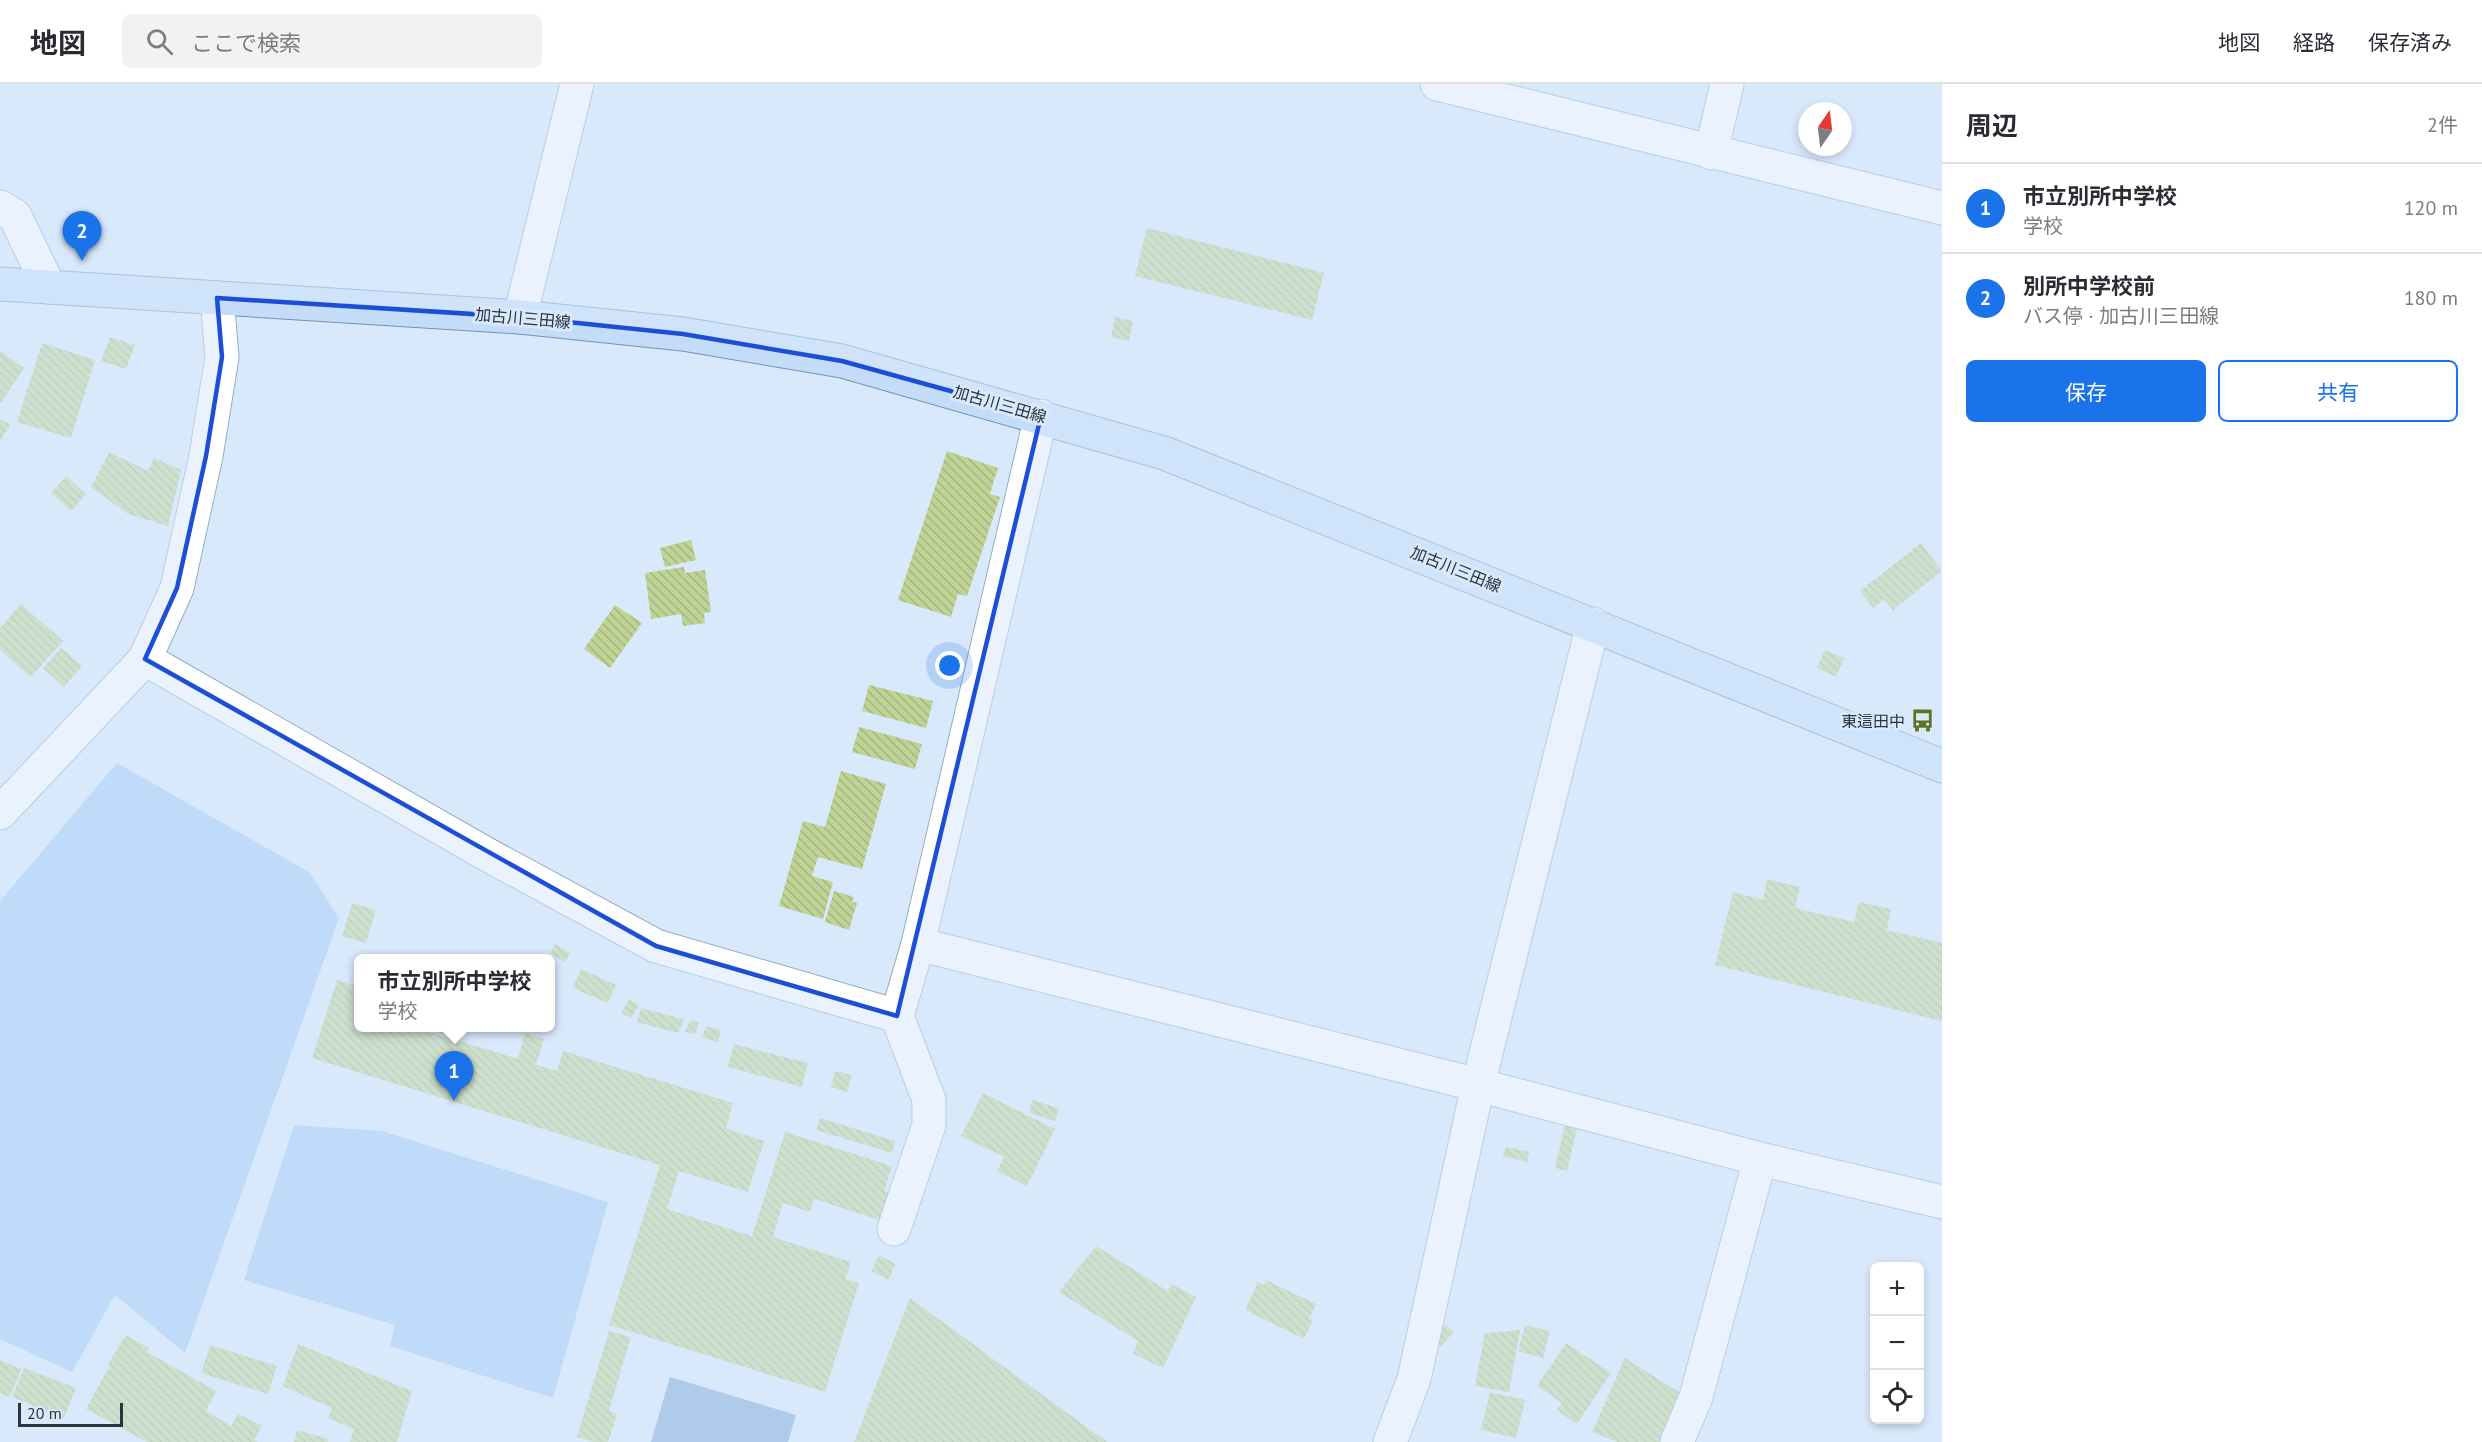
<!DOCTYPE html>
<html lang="ja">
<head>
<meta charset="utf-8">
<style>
  body { margin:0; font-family:"PT Sans","Noto Sans JP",sans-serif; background:#f2f2f3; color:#2b2b33 }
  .controls { position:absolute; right:18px; bottom:18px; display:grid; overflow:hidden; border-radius:9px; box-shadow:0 3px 9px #0003 }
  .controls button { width:54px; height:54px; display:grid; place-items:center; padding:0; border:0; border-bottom:2px solid #e1e1e2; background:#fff; color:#2b2b33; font:30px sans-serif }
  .compass { position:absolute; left:1798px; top:18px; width:54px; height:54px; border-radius:50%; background:#fff; box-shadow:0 3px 9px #0003; rotate:14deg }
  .scale { position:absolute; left:18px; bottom:15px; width:105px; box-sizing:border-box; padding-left:6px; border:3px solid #2b333c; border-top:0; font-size:16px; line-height:21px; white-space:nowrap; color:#2b333c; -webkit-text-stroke:4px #d9e9fc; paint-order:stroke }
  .you { position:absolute; left:950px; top:582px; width:21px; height:21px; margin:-15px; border:4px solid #fff; border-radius:50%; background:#1a73e8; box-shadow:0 0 0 9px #1a73e833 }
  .badge { display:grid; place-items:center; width:39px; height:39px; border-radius:50%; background:#1a73e8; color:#fff; font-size:20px; font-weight:700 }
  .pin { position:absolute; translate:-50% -50px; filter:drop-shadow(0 2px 3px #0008) }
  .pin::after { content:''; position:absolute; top:32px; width:21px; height:18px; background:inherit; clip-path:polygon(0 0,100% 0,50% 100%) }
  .popup { position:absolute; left:354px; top:870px; width:201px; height:78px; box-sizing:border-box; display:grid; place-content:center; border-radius:9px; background:#fff; filter:drop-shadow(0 2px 4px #0005); font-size:20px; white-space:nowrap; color:#7c7c81 }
  .popup b { font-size:22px; color:#2b2b33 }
  .popup::after { content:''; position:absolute; left:50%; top:100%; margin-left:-12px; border:12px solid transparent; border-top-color:#fff }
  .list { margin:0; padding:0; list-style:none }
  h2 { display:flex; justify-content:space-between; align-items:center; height:78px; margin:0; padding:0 24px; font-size:26px }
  h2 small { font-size:20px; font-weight:400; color:#7c7c81 }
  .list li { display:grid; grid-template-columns:39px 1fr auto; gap:18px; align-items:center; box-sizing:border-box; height:90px; padding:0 24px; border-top:2px solid #e1e1e2 }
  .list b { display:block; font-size:22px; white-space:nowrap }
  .list p { margin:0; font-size:20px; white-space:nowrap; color:#7c7c81 }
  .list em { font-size:20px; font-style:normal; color:#7c7c81 }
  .actions { display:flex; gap:12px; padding:18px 24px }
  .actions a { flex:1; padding:14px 0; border:2px solid #1a73e8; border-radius:9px; text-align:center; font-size:21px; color:#1a73e8 }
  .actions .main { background:#1a73e8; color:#fff }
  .icon { flex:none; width:33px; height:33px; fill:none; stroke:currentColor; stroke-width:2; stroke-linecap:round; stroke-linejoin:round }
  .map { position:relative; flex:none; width:1942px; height:1358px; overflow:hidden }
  header { display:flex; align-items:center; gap:36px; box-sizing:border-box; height:84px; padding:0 30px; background:#fff; border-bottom:2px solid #e1e1e2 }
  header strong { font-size:28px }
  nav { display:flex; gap:33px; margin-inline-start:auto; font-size:21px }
  .search { width:420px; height:54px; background:#f2f2f3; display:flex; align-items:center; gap:15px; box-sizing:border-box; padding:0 21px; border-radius:9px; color:#7c7c81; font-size:22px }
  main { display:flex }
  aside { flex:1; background:#fff }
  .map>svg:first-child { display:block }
  .garden { fill:#a2c9f5 }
  .water { fill:#7aa6d7 }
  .building { fill:url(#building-back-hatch) }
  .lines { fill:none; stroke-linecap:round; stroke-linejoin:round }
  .minor-casing { stroke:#97abc1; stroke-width:35 }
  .major-casing { stroke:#7492b4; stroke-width:35 }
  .minor { stroke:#fff; stroke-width:33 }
  .major { stroke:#c4dcf8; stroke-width:33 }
  .marked { fill:none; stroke:#1d4ed8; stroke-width:4.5; stroke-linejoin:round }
  .labels { text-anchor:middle; stroke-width:6; stroke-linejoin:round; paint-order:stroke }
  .street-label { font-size:16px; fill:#2b333c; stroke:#d9e9fc }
  .poi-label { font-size:16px; fill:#2b333c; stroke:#d9e9fc; text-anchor:end }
</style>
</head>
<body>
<header>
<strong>地図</strong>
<div class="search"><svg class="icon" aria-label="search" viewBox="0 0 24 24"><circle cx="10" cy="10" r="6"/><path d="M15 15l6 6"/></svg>ここで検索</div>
<nav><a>地図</a><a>経路</a><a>保存済み</a></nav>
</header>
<main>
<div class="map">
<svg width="1942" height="1358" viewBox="0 0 1942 1358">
  <defs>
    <pattern id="building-back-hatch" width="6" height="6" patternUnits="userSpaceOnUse" patternTransform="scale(1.5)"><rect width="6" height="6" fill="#bfd394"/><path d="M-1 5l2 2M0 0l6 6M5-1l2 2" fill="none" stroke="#a4b680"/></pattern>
  </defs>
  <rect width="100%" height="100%" fill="#d9e9fc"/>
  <g class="garden">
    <path d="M117,679L309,788L339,834L185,1269L115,1211L72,1288L0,1255V817Z"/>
    <path d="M294,1041L382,1047L608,1118L553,1314L390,1262L395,1241L244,1196Z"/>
  </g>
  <path class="water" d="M670,1293L796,1331L788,1358H651Z"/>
  <g class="building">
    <path d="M1147,144L1324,189L1312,236L1135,192Z"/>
    <path d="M1115,233L1133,237L1129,257L1111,253Z"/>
    <path d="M110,253L135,261L126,285L101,277Z"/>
    <path d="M42,259L95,276L71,354L17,338Z"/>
    <path d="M0,267L24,284L0,320Z"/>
    <path d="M0,335L10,341L0,357Z"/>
    <path d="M947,367L998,384L990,410L1000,413L967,512L958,510L951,533L898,516Z"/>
    <path d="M109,368L148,387L154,374L181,386L168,442L128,430L91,403Z"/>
    <path d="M66,392L86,410L71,427L51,409Z"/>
    <path d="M691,456L696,476L665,483L660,464Z"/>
    <path d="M1921,459L1942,487L1893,526L1884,515L1873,524L1860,507Z"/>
    <path d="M684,483L685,489L705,486L711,528L704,529L705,539L683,542L681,530L651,535L645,489Z"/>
    <path d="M21,520L63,557L31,593L0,566V544Z"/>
    <path d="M615,521L642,539L610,584L584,565Z"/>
    <path d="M61,564L82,582L64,603L43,584Z"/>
    <path d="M1825,566L1844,574L1836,593L1817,584Z"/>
    <path d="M869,601L933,617L926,644L862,627Z"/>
    <path d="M859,643L922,660L915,685L852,668Z"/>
    <path d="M841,687L886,700L862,785L818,773L812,792L833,798L823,835L779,822L803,737L825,743Z"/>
    <path d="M1767,795L1800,803L1795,824L1854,838L1859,818L1891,825L1887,846L1942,859V937L1715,881L1733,808L1763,816Z"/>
    <path d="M834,807L854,813L852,818L857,819L849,846L825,838Z"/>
    <path d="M352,819L376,826L366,859L342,852Z"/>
    <path d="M555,860L570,869L565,878L550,869Z"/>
    <path d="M581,885L616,901L608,919L573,904Z"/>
    <path d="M337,896L358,903V944H417L518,975L525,949L544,955L536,981L557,987L563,967L733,1019L726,1045L764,1057L748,1108L679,1087L667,1125L752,1152L785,1048L892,1082L884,1107L889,1108L880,1136L814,1115L810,1128L783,1119L773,1153L851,1178L845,1195L859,1199L825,1308L609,1241L660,1081L312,974Z"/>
    <path d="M629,915L639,921L631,934L621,929Z"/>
    <path d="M641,924L684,935L678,949L637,938Z"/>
    <path d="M690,936L699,939L695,951L685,948Z"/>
    <path d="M706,942L721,946L718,958L702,954Z"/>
    <path d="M423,944H458L455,954Z"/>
    <path d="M734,960L808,979L802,1003L728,983Z"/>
    <path d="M835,987L852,991L847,1008L831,1003Z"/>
    <path d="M983,1009L1055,1045L1027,1102L997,1087L1004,1073L961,1052Z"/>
    <path d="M1032,1016L1059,1024L1055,1037L1029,1029Z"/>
    <path d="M820,1034L895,1057L892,1069L816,1046Z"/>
    <path d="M1565,1041L1577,1044L1567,1087L1555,1084Z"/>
    <path d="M1506,1063L1529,1068L1527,1078L1503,1072Z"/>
    <path d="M1096,1162L1168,1207L1171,1200L1196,1213L1163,1284L1133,1270L1138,1257L1059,1208Z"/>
    <path d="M879,1171L896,1180L888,1196L871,1187Z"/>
    <path d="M1266,1196L1316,1220L1309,1235L1313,1236L1304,1255L1245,1226L1258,1198L1264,1201Z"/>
    <path d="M910,1214L1107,1358H854Z"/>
    <path d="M1445,1240L1454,1248L1441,1262L1432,1254Z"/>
    <path d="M1525,1241L1550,1247L1543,1274L1518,1267Z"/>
    <path d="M1520,1246L1509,1308L1475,1302L1485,1249Z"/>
    <path d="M609,1247L631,1253L609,1327L617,1330L608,1358H595L577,1353Z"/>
    <path d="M126,1251L149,1264L147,1268L216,1307L206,1327L231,1342L238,1330L262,1342L254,1356L258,1358H147L86,1325L110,1281L108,1280Z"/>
    <path d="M1566,1259L1611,1289L1577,1340L1557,1326L1562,1319L1537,1302Z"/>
    <path d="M298,1260L412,1307L397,1358H350L354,1345L328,1334L332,1324L283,1302Z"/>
    <path d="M210,1261L277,1282L268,1310L201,1289Z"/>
    <path d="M1625,1274L1680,1309L1660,1358H1617L1592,1348Z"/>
    <path d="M0,1276L21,1285L10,1313L0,1309Z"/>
    <path d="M24,1284L76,1304L64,1334L12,1313Z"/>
    <path d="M1490,1308L1525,1316L1516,1354L1481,1346Z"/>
    <path d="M297,1346L328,1355V1358H294Z"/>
  </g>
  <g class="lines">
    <defs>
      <g id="minor">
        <path d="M1437,0L1942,124"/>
        <path d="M1711,69L1727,0"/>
        <path d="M0,123L15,132L49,203"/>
        <path d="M520,233L577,0"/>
        <path d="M145,575L488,771L656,862L897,932L918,860L1478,1001L1760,1075L1942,1118"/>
        <path d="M0,729L145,575L177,504L206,372L222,273L217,214"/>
        <path d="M918,860L1041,332"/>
        <path d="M894,1145L929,1041V1016L897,932"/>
        <path d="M1390,1358L1414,1295L1478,1001L1593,540"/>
        <path d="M1677,1358L1696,1313L1760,1075"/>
      </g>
      <path id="major" d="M0,200L520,233L683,250L842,277L1164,369L1942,682"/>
    </defs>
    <use href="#minor" class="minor-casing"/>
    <use href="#major" class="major-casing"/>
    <use href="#minor" class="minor"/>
    <use href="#major" class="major"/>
  </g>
  <path d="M0 0H1942V1358H0ZM217,214L520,233L683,250L842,277L1041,332L897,932L656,862L145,575L177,504L206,372L222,273Z" fill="#d9e9fc" fill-opacity=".55" fill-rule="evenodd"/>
  <path class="marked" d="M217,214L520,233L683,250L842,277L1041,332L897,932L656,862L145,575L177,504L206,372L222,273Z"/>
  <defs>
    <symbol id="bus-bare" viewBox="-9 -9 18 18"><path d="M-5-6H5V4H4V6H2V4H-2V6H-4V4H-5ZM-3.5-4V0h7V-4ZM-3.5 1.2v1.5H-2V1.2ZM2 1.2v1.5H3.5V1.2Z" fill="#5e7222" stroke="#d9e9fc" stroke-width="2.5" paint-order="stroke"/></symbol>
  </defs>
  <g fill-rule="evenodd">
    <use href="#bus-bare" x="1906" y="620" width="33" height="33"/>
  </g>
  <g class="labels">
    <g class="street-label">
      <text transform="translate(523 234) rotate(5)" y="6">加古川三田線</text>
      <text transform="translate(1000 320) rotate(16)" y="6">加古川三田線</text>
      <text transform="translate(1456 485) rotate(22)" y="6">加古川三田線</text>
    </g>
    <g class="poi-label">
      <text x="1905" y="643">東這田中</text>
    </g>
  </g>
</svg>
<div class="controls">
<button>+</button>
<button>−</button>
<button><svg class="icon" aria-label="locate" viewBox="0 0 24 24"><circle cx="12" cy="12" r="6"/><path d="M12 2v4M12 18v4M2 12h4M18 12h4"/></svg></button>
</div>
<svg class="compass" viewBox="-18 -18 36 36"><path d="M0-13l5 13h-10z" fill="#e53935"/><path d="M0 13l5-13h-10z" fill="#7c7c81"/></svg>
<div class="scale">20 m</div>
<div class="you"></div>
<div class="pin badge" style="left:454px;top:1017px">1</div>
<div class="popup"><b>市立別所中学校</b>学校</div>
<div class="pin badge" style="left:82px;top:177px">2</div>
</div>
<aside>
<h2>周辺<small>2件</small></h2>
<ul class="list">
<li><span class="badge">1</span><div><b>市立別所中学校</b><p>学校</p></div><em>120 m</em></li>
<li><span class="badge">2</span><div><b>別所中学校前</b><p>バス停 · 加古川三田線</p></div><em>180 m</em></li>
</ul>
<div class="actions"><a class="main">保存</a><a>共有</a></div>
</aside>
</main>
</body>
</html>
